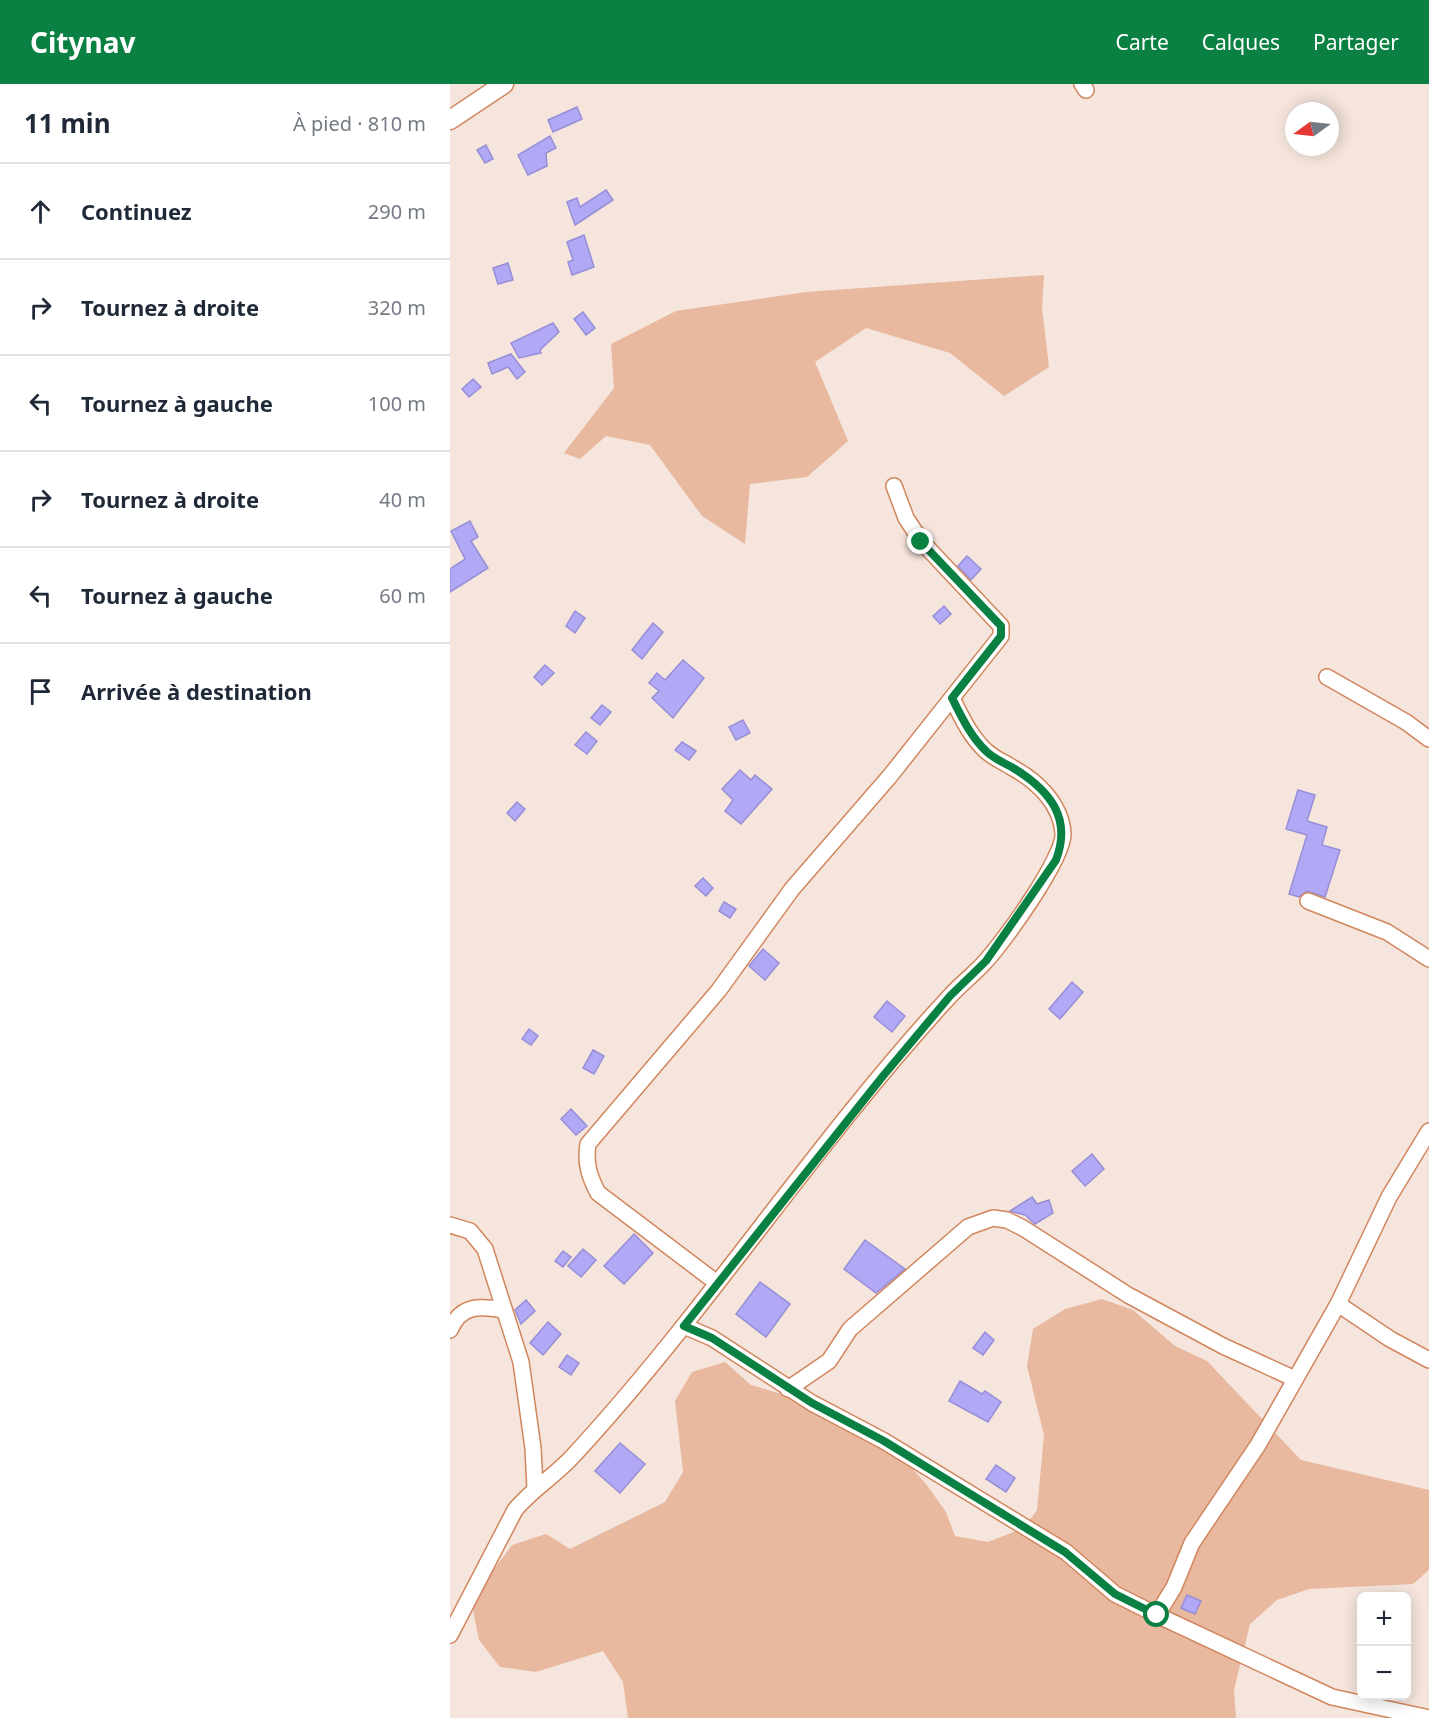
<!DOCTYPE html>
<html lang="fr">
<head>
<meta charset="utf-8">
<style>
  body { margin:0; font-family:"Noto Sans",sans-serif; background:#f6f6f7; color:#1f2937 }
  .controls { position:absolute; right:18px; bottom:18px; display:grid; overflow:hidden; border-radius:9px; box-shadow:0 3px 15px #0003 }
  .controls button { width:54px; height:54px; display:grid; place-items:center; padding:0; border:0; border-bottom:2px solid #e0e1e3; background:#fff; color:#1f2937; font:30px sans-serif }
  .compass { position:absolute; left:835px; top:18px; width:54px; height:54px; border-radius:50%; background:#fff; box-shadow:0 3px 15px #0003; rotate:255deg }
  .stop { position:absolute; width:18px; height:18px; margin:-14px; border:4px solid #0b8043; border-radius:50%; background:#fff }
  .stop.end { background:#0b8043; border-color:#fff; box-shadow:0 2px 6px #0008 }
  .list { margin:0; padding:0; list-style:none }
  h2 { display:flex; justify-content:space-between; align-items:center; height:78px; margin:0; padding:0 24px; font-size:26px }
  h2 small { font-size:20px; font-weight:400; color:#747a83 }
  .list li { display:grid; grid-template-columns:39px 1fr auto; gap:18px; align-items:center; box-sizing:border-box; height:96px; padding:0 24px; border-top:2px solid #e0e1e3 }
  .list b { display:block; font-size:22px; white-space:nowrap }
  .list em { font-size:20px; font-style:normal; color:#747a83 }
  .icon { flex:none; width:33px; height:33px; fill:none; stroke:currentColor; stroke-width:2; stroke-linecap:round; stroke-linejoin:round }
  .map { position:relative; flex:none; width:979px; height:1634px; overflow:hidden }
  header { display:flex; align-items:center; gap:36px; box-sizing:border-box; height:84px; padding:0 30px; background:#0b8043; color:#fff }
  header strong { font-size:28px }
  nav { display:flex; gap:33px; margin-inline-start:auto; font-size:21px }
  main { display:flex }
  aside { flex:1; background:#fff }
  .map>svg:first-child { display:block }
  .green { fill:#e8b89f }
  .building { fill:#b1a9f5; stroke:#978ed8; stroke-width:1.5 }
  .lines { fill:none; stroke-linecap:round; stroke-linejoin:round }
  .minor-casing { stroke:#d1865d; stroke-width:18 }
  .major-casing { stroke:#d1865d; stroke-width:21 }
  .minor { stroke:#fff; stroke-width:15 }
  .major { stroke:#fff; stroke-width:18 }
  .route { stroke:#0b8043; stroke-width:8 }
</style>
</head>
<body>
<header>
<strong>Citynav</strong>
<nav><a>Carte</a><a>Calques</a><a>Partager</a></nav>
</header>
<main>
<aside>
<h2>11 min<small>À pied · 810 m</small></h2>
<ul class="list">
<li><svg class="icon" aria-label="ahead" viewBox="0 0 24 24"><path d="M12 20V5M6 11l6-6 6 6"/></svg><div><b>Continuez</b></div><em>290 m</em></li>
<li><svg class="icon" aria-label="right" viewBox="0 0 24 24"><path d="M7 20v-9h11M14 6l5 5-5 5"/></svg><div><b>Tournez à droite</b></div><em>320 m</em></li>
<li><svg class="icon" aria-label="left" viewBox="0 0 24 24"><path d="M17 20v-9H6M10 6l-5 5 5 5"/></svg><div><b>Tournez à gauche</b></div><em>100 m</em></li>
<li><svg class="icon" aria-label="right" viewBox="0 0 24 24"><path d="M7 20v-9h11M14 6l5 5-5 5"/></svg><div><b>Tournez à droite</b></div><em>40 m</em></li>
<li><svg class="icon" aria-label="left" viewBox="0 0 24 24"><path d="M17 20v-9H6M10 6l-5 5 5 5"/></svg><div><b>Tournez à gauche</b></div><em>60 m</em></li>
<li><svg class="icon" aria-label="arrive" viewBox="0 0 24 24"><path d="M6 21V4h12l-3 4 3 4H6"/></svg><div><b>Arrivée à destination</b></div></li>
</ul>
</aside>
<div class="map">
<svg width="979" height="1634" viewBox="0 0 979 1634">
  <rect width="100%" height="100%" fill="#f5e5dc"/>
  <g class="green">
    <path d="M594,191L592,224L599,283L554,312L500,269L416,244L365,278L398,357L357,393L300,400L295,460L252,432L200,361L156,352L130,375L114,369L164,304L161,260L226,227L356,208Z"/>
    <path d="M652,1215L683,1226L725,1262L757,1277L851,1376L979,1406V1486L963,1500L859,1505L827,1516L800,1540L784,1606L786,1634H178L173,1598L153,1567L86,1588L50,1583L29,1556L21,1516L62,1461L96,1450L120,1465L215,1418L233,1388L225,1317L242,1288L275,1278L301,1301L362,1319L453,1374L476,1400L496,1428L505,1452L538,1458L574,1444L587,1426L594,1351L577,1282L583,1245L615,1225Z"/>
  </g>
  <g class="building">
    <path d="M127,23L132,35L103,48L98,36Z"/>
    <path d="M100,52L106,64L96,69L97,82L78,91L68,71Z"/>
    <path d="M36,61L43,75L35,79L27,66Z"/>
    <path d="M156,106L163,116L125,141L117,118L127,114L130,123Z"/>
    <path d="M134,151L144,183L122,191L118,178L123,176L117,158Z"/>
    <path d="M58,179L63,196L48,200L43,184Z"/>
    <path d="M133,228L145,244L136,251L124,235Z"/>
    <path d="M103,239L109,248L90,266L91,269L69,274L61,259Z"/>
    <path d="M61,270L75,288L67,295L58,283L42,290L38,279Z"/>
    <path d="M23,295L31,303L19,313L12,305Z"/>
    <path d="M20,437L28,453L21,457L38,484L0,508V485L15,475L1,447Z"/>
    <path d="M517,472L531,485L521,496L508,482Z"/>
    <path d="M494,522L501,530L490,540L483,532Z"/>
    <path d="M125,527L135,534L125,549L116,542Z"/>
    <path d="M203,539L213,548L192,575L182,566Z"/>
    <path d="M233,576L254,594L223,634L202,614L209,607L199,599L207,589L215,596Z"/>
    <path d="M95,581L104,589L92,601L84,593Z"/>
    <path d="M152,621L161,628L150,641L141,634Z"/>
    <path d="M293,636L300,649L286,656L279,643Z"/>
    <path d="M136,648L147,657L137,670L125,661Z"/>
    <path d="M232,658L246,667L239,676L225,666Z"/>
    <path d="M290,686L301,696L305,691L322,705L291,740L275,727L283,716L272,705Z"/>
    <path d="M848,706L865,711L857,737L877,743L872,761L890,766L875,813L857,807L849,813L839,810L857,751L836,745Z"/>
    <path d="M67,718L75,725L65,737L57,729Z"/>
    <path d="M253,794L263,804L256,812L245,802Z"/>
    <path d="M274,818L286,825L280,834L269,827Z"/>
    <path d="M313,865L329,879L315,896L299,882Z"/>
    <path d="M622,898L633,908L610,935L599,925Z"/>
    <path d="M437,917L455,932L442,948L424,933Z"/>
    <path d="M79,945L88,952L81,961L72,955Z"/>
    <path d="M143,966L154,972L144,990L133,984Z"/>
    <path d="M121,1025L137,1042L126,1051L111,1035Z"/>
    <path d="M642,1070L654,1085L635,1102L622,1087Z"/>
    <path d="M582,1113L587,1120L599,1116L603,1129L585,1140L575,1131L560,1127Z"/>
    <path d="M184,1150L203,1169L174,1200L154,1182Z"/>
    <path d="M415,1156L455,1185L426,1209L394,1185Z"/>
    <path d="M133,1165L146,1176L131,1193L118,1182Z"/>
    <path d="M113,1167L121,1173L113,1183L105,1177Z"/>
    <path d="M310,1198L340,1220L316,1253L286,1230Z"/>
    <path d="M76,1216L85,1227L71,1240L65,1226Z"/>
    <path d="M98,1238L111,1250L93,1271L80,1259Z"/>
    <path d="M535,1248L544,1256L533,1271L523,1264Z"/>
    <path d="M117,1271L129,1279L121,1291L109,1283Z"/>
    <path d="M510,1297L532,1310L535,1307L551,1318L538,1338L499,1317Z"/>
    <path d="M170,1359L195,1380L170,1409L145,1387Z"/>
    <path d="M546,1381L565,1394L556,1408L536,1395Z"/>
    <path d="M737,1511L751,1517L745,1530L731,1524Z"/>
  </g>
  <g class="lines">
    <defs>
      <g id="minor">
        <path d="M632,0L636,6"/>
        <path d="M877,593L956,638L979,655"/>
        <path d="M858,817L937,848L979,875"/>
        <path d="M0,1141L20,1147L35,1165L71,1278L83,1364L85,1404"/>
        <path d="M267,1199L148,1109C139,1092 135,1079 138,1060L269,906L342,805L440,692L551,552V542L471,457L456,434L444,402"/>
        <path d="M888,1220L940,1255L979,1276"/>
        <path d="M234,1242L262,1254L362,1319L434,1357L616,1468L665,1510L707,1531L724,1503L742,1459L808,1361L888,1220L939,1113L979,1047"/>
        <path d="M0,1246C11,1220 30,1222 54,1226"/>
        <path d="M338,1305L379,1277L400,1245L518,1143L543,1134L557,1136L573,1144L678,1211L773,1262L845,1295"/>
        <path d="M707,1531L882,1613L979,1634"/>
        <path d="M0,1551L65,1426C82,1405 105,1392 123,1372C258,1226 365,1058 500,912C511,900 524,890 534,879C553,859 615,773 613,749C611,720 587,697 563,684C554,678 545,675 536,667C520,652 512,634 502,614"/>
      </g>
      <path id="major" d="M0,36L54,0"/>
    </defs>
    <use href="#minor" class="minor-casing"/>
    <use href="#major" class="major-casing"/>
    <use href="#minor" class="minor"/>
    <use href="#major" class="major"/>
  </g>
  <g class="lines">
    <path class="route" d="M471,458L551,542V552L502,614C512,634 521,653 537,668C546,676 555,679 565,685C600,707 622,734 606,776L536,877L500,912L433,992L234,1242L262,1254L362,1319L434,1357L615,1468L665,1510L707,1531"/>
  </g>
</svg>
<div class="controls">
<button>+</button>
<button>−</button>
</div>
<svg class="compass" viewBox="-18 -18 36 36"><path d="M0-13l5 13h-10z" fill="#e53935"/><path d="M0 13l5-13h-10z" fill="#747a83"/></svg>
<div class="stop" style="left:707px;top:1531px"></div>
<div class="stop end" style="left:471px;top:458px"></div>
</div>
</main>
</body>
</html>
